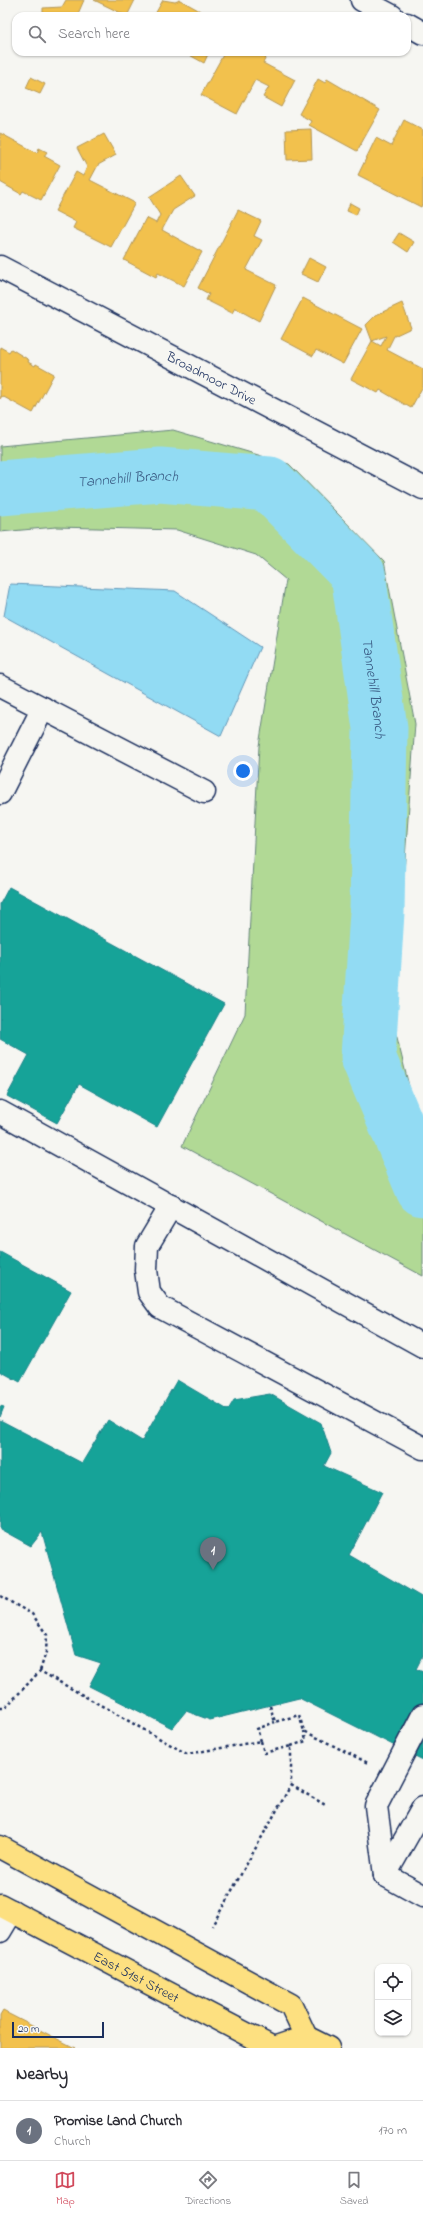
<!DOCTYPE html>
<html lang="en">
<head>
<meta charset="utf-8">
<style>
  body { margin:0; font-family:"Indie Flower",sans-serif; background:#f7f7f7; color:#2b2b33 }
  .controls { position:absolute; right:12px; bottom:12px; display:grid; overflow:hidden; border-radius:8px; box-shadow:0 1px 3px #0004 }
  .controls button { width:36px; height:36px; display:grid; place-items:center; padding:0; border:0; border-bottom:1px solid #e1e1e2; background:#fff; color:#2b2b33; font:20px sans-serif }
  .scale { position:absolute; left:12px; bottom:10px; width:92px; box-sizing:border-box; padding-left:4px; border:2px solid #1b2f5e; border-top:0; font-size:11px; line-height:14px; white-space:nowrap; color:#1b2f5e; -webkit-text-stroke:3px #f6f6f2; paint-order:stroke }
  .you { position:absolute; left:243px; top:771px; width:14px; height:14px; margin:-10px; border:3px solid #fff; border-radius:50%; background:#1a73e8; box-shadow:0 0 0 6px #1a73e833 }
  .badge { display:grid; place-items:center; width:26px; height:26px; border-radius:50%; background:#d1495b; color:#fff; font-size:13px; font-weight:700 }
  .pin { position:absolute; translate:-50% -33px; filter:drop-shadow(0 1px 2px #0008) }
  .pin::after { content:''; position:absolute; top:21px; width:14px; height:12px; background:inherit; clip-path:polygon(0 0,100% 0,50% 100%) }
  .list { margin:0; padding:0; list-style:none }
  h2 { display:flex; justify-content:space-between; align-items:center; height:52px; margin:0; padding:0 16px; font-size:17px }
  h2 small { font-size:13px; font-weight:400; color:#7c7c81 }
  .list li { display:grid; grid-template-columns:26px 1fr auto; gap:12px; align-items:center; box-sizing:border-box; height:60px; padding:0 16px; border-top:1px solid #e1e1e2 }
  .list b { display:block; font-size:15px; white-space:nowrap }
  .list p { margin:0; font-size:13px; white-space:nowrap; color:#7c7c81 }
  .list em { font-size:13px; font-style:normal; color:#7c7c81 }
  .icon { flex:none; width:22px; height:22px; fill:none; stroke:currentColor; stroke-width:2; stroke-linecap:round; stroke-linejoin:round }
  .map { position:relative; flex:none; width:423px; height:2048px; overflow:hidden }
  .search { position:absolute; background:#fff; box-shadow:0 1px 3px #0004; left:12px; right:12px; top:12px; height:44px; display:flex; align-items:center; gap:10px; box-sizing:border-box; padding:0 14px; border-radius:12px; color:#7c7c81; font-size:15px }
  .sheet { height:112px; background:#fff }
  nav { display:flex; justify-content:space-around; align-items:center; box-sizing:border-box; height:56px; border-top:1px solid #e1e1e2; background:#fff; font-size:11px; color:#7c7c81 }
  nav a { display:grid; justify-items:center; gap:2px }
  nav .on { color:#d1495b }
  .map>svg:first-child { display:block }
  .green { fill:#b1d995; stroke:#66847a }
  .water { fill:#92dbf3; stroke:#6296b7 }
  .homes { fill:#f2c14e; stroke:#b29553 }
  .public { fill:#17a398; stroke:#188087 }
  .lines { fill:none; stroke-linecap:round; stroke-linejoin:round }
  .river { stroke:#92dbf3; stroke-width:55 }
  .minor-casing { stroke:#1b2f5e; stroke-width:25 }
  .major-casing { stroke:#1b2f5e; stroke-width:25 }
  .path { stroke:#1b2f5e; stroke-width:2.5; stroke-dasharray:3 3; stroke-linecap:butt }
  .minor { stroke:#f6f6f2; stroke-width:22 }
  .major { stroke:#fde080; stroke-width:22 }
  .labels { text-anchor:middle; stroke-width:4; stroke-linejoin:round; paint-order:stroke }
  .street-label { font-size:14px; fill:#1b2f5e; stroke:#f6f6f2 }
  .water-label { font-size:15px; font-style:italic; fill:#395a83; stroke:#f6f6f2 }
</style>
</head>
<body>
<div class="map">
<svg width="423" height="2048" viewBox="0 0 423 2048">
  <rect width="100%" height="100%" fill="#f6f6f2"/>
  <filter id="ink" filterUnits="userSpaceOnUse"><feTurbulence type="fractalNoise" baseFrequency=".025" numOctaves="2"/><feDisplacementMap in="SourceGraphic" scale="8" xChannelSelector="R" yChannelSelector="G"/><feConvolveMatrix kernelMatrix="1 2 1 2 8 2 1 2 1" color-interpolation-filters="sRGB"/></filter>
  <g filter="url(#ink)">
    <path class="green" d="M173,430L289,464L384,561L415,724L393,1021L419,1127L423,1132V1276L182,1146L245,1014L259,746L286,580L256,555L177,530L56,527L0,532V446Z"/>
    <path class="water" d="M10,584L175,591L260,647L221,736L4,616Z"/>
    <g class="homes">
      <path d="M66,0H84L77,16H43V8L62,7Z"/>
      <path d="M94,0H135L127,16Z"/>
      <path d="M163,0L175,2L180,0L202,12L201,16H154Z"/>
      <path d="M184,52H209L204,63Z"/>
      <path d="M221,52H269L263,63L295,80L281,107L263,97L269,87L255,80L237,114L201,95L223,55Z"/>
      <path d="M31,77L45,84L40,94L26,88Z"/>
      <path d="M318,79L325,83L327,79L380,110L357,151L309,125L311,121L299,114Z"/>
      <path d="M404,120L423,130V203L421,207L358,175L376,138L391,146Z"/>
      <path d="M311,129L312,159L287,160L286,130Z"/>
      <path d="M0,133L37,153L39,148L47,152L44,156L60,165L41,200L23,191L21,194L0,182Z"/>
      <path d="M104,134L116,155L98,165L90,180L135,203L111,247L73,228L76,222L55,211L76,172L83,176L87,167L77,148Z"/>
      <path d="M181,176L195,196L173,210L162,230L202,252L184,286L158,273L156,277L124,260L146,218L156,223L160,215L149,197Z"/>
      <path d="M350,203L359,208L356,215L347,211Z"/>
      <path d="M238,210L261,221L254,236L262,240L246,270L276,285L259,321L235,308L232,313L206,300L209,294L198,288Z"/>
      <path d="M399,233L414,242L408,252L393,242Z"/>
      <path d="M309,258L326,267L318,282L301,274Z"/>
      <path d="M303,298L362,329L343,364L316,350L313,356L281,339Z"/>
      <path d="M402,303L411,328L394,336L387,350L423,369V386L411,408L380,390L378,393L351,379L372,341L381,346L386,336L372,341L366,325L376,315Z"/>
      <path d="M0,347L9,352L11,349L29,360L28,362L35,366L36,364L54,374L33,413L2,396L0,399Z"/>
      <path d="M3,2011L75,2048H0V2016Z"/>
    </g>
    <g class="public">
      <path d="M9,887L224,1004L157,1127L79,1084L57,1123L7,1096L29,1055L0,1039V904Z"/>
      <path d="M0,1252L71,1291L20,1382L0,1371Z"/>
      <path d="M177,1380L228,1410L234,1400L270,1394L321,1423L331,1453L324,1466L382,1492L349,1555L423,1598V1655L416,1669L423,1672V1760L299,1698L210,1720L186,1711L172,1728L89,1686L101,1663L76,1655L42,1532L31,1546L0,1529V1420L82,1463L108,1420L142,1441Z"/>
      <path d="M0,1406L4,1407L0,1417Z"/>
    </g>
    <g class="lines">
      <path class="river" id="s1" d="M0,488L160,475L269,484L358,574L380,728L377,912L368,1057L423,1189"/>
      <defs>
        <g id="minor">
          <path d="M362,0L392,16"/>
          <path d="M407,24L423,33"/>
          <path id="s2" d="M0,267L423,488"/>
          <path d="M0,686L204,792"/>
          <path d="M0,793L43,708"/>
          <path d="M0,1112L423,1346"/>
          <path d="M171,1206L147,1246L146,1270L149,1292L160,1307L423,1448"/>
          <path d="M385,1875L376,1806L423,1715"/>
          <path d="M385,1875L423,1808"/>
          <path d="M385,1875L423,1896"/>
          <path d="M0,1931L12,1911"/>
        </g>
        <g id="major">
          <path d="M0,1847L291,2005L306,2037"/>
          <path id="s3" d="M0,1905L273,2048"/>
          <path d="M273,2048L306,2037L328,2048"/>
        </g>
      </defs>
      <use href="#minor" class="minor-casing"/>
      <use href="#major" class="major-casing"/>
      <g class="path">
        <path d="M0,1596L32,1614L47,1635L46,1652L40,1671"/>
        <path d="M270,1706L275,1722L299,1715L304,1731L368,1763"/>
        <path d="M0,1708H5L40,1671L187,1754L261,1741L264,1753L291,1746V1785L212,1926"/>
        <path d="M261,1741L257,1729L275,1722"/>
        <path d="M291,1746L306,1741L304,1731"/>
        <path d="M291,1785L327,1806"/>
      </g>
      <use href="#minor" class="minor"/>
      <use href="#major" class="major"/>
    </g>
  </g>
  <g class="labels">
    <g class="street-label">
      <text dy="5" stroke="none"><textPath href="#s2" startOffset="239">Broadmoor Drive</textPath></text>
      <text dy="5" stroke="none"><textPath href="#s3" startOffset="154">East 51st Street</textPath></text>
    </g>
    <g class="water-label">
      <text dy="5" stroke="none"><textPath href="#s1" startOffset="128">Tannehill Branch</textPath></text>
      <text dy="5" stroke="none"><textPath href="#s1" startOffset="512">Tannehill Branch</textPath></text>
    </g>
  </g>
</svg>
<div class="controls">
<button><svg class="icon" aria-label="locate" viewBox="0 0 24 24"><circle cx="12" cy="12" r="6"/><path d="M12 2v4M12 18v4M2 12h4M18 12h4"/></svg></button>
<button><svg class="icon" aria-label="layers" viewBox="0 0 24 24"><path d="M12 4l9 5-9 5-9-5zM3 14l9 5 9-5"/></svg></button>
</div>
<div class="scale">20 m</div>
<div class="you"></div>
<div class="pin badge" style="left:213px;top:1570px;background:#6b7280">1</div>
<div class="search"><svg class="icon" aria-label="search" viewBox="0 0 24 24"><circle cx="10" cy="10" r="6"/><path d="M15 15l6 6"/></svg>Search here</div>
</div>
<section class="sheet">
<h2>Nearby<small></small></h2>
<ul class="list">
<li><span class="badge" style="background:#6b7280">1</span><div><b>Promise Land Church</b><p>Church</p></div><em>170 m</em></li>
</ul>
</section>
<nav>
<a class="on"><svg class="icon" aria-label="map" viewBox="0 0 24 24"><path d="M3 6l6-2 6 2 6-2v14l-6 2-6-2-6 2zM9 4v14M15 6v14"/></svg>Map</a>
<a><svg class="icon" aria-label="directions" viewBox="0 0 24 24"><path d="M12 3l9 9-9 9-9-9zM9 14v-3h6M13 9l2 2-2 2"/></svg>Directions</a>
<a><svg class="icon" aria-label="saved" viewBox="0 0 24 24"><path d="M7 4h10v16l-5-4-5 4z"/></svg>Saved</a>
</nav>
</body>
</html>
